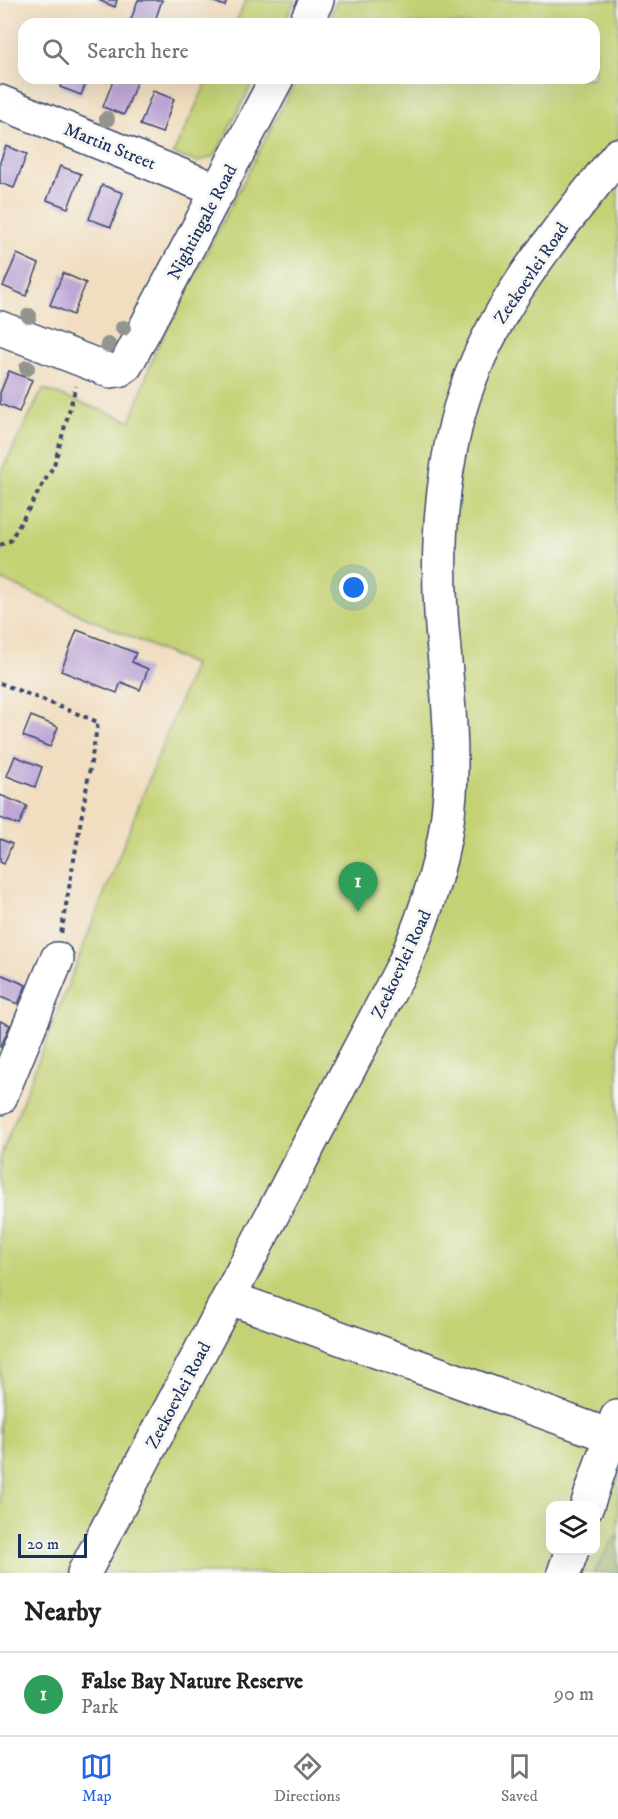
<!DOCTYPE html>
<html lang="en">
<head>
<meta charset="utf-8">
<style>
  body { margin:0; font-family:"IM FELL DW Pica",serif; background:#f6f6f6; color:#222 }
  .controls { position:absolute; right:18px; bottom:18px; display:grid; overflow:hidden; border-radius:12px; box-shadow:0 6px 24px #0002 }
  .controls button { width:54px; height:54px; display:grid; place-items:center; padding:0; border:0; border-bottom:2px solid #e0e0e0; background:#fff; color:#222; font:30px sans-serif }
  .scale { position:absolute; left:18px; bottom:15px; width:69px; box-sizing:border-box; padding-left:6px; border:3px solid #1b2f5e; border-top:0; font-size:16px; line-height:21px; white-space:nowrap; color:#1b2f5e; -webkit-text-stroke:4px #f6f6f2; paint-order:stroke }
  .you { position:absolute; left:354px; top:588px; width:21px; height:21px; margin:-15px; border:4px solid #fff; border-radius:50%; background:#1a73e8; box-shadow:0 0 0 9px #1a73e833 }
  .badge { display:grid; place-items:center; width:39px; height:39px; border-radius:50%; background:#2563eb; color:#fff; font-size:20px; font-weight:700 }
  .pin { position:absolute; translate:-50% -50px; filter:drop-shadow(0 2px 3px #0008) }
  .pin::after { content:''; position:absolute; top:32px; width:21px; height:18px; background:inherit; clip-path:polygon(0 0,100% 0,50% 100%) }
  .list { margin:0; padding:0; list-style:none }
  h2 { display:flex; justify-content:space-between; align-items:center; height:78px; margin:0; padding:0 24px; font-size:26px }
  h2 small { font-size:20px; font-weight:400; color:#767676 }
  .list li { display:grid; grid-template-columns:39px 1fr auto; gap:18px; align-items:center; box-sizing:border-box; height:84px; padding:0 24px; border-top:2px solid #e0e0e0 }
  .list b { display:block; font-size:22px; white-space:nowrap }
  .list p { margin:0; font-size:20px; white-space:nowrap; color:#767676 }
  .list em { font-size:20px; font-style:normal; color:#767676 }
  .icon { flex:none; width:33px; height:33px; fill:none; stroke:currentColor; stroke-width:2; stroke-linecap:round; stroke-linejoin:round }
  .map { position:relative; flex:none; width:618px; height:1573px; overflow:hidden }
  .search { position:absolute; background:#fff; box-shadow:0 6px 24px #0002; left:18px; right:18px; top:18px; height:66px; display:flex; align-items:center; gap:15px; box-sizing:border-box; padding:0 21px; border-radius:18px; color:#767676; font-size:22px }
  .sheet { height:162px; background:#fff }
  nav { display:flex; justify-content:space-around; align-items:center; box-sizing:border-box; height:84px; border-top:2px solid #e0e0e0; background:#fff; font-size:16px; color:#767676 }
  nav a { display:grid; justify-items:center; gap:3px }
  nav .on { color:#2563eb }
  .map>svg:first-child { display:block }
  .green { fill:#c4d274; stroke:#708069; stroke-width:1.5; fill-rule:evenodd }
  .forest { fill:#9bb466; stroke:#5b7262; stroke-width:1.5 }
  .building { fill:#bea6d6 }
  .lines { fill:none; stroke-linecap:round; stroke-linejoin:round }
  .minor-casing { stroke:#3b496d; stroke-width:36 }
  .path { stroke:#3b496d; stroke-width:4; stroke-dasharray:4.5 4.5; stroke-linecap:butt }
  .minor { stroke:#fff; stroke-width:33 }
  .tree { fill:#92948d }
  .labels { text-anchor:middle; stroke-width:6; stroke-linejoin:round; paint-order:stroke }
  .street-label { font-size:18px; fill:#1b2f5e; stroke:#f6f6f2 }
</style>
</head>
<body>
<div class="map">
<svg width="618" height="1573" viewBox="0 0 618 1573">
  <rect width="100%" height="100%" fill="#f6f6f2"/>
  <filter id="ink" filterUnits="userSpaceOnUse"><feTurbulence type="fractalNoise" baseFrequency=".0167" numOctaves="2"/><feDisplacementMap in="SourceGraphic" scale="12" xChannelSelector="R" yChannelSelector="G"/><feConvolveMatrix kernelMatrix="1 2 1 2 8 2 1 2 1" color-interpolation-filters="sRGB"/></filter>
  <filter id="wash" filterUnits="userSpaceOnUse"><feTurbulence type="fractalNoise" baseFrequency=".008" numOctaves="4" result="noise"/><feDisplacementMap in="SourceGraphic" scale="24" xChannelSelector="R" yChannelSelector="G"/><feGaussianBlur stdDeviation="1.35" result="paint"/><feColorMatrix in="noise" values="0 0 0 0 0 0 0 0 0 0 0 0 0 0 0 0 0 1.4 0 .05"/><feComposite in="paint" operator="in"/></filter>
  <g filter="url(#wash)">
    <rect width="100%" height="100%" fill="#f1ddbf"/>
    <g class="green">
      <path d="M246,0H295L283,24H235Z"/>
      <path d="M338,0H618V1573H0V1158L194,665L0,579V474L43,389L131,421L155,352L297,78H594V24H325ZM550,1506H596V1550H550Z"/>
      <path d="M209,78H255L215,156L197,162L173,154Z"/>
    </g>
    <path class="forest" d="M615,1537H618V1573H593Z"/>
    <g id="blocks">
      <g class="building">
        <path d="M98,0H117L115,7Z"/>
        <path d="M138,0H162L154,24H136L130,22Z"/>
        <path d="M209,0H227L225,6Z"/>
        <path d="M63,78H88L81,95L60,87Z"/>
        <path d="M114,78H128L137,81L124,115L103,107Z"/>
        <path d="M153,91L174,99L162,133L140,125Z"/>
        <path d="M6,146L27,154L14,188L0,183V162Z"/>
        <path d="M60,166L81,174L68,208L47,200Z"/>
        <path d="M102,185L123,193L111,227L89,219Z"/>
        <path d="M17,254L39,264L26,296L3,286Z"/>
        <path d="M63,273L86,283L73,315L50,305Z"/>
        <path d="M9,371L32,380L19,412L0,404V393Z"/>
        <path d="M77,630L136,653L132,662L148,669L140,690L121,682L117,693L61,671Z"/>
        <path d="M31,716L58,727L50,747L23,736Z"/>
        <path d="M15,756L42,767L35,787L7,776Z"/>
        <path d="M0,795L27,806L19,825L0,818Z"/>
        <path d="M0,839L12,844L4,864L0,862Z"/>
        <path d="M0,974L26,985L18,1004L0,997Z"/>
        <path d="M0,1021L10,1025L0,1048Z"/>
      </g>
    </g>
  </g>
  <g filter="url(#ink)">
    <use href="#blocks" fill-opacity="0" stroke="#3b496d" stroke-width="1.5"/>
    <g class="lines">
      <defs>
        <g id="minor">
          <path d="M305,24L317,0"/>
          <path d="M0,102L219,191"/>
          <path d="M0,328L111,371L119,370L126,365L277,78"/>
          <path d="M0,1098L57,959"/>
          <path d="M230,1298L610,1436"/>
          <path d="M587,1506L617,1417"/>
          <path d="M84,1573L404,964C427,910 446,854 450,794C454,734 445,673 441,613C437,550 441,486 456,424C481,319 553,237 618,155"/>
          <path d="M564,1573L572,1550"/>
        </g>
      </defs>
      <use href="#minor" class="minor-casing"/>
      <g class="path">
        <path d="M0,545L10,541L54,465L76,386"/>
        <path d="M0,683L98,722L61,934"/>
      </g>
      <use href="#minor" class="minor"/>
    </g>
    <g class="tree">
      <circle cx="107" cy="119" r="8"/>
      <circle cx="29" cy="316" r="8"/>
      <circle cx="123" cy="328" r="8"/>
      <circle cx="108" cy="345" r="8"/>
      <circle cx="27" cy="368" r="8"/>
    </g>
  </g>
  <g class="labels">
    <g class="street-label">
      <text transform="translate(110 146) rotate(22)" y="6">Martin Street</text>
      <text transform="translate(202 222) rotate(-62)" y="6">Nightingale Road</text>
      <text transform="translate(531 273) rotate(-56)" y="6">Zeekoevlei Road</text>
      <text transform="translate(401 964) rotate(-65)" y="6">Zeekoevlei Road</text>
      <text transform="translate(178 1395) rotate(-62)" y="6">Zeekoevlei Road</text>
    </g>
  </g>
</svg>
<div class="controls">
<button><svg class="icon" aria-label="layers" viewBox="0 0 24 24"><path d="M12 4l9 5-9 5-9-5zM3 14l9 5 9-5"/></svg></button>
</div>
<div class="scale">20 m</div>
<div class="you"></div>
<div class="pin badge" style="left:358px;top:912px;background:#2e9e5b">1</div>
<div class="search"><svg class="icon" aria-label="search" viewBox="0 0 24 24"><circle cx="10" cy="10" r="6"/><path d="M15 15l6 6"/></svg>Search here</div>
</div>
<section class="sheet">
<h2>Nearby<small></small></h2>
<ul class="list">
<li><span class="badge" style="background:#2e9e5b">1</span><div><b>False Bay Nature Reserve</b><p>Park</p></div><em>90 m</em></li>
</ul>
</section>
<nav>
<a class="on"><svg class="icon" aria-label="map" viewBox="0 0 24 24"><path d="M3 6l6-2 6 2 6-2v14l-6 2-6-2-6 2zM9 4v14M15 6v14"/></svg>Map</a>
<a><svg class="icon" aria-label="directions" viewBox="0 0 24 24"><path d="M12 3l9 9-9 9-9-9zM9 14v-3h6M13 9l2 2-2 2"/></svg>Directions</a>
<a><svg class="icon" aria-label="saved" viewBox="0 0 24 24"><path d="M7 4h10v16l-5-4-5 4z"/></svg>Saved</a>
</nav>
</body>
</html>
